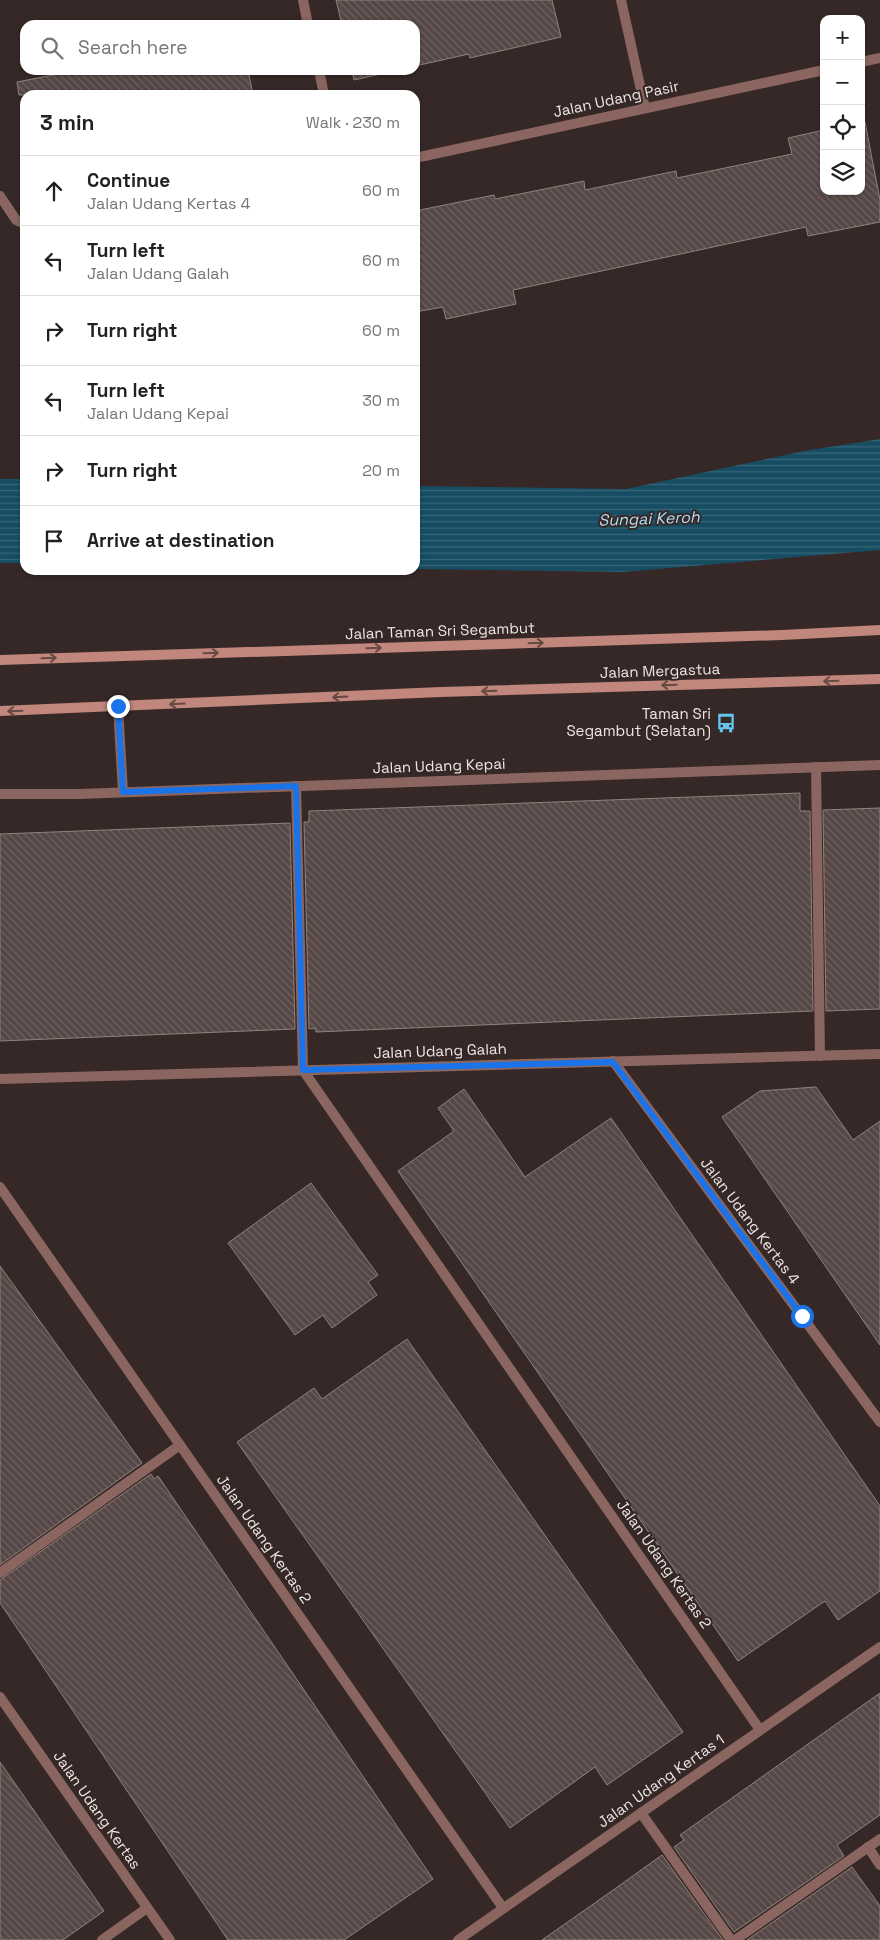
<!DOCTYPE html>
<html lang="en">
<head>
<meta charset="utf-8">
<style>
  body { margin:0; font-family:"Space Grotesk",sans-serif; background:#f6f6f6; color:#202124 }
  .controls { position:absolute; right:15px; top:15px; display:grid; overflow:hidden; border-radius:10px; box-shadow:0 1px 4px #0004 }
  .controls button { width:45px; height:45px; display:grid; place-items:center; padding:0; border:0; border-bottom:1px solid #e0e0e0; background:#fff; color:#202124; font:25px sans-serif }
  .stop { position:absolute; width:15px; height:15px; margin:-11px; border:4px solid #1a73e8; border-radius:50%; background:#fff }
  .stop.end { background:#1a73e8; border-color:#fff; box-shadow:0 1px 5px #0008 }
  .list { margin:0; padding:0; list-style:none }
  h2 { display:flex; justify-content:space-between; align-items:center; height:65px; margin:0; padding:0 20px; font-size:21px }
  h2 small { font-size:16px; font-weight:400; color:#757577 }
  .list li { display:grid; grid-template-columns:32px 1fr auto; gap:15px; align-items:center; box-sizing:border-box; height:70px; padding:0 20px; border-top:1px solid #e0e0e0 }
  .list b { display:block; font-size:19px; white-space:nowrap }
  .list p { margin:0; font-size:16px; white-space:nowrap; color:#757577 }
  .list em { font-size:16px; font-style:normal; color:#757577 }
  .icon { flex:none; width:28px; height:28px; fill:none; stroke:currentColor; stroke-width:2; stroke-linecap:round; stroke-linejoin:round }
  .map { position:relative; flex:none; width:880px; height:1940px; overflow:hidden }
  .search { position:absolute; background:#fff; box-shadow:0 1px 4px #0004; left:20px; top:20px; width:400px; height:55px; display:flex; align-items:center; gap:12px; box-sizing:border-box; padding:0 18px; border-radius:15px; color:#757577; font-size:19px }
  .panel { position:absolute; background:#fff; box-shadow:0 1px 4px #0004; left:20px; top:90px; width:400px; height:485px; border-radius:15px }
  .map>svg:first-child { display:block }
  .water { fill:url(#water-rules) }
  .building { fill:url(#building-back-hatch); stroke:#91827f }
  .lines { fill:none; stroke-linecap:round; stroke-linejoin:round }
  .lane { stroke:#8b6660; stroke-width:10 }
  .street { stroke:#8b6660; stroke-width:10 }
  .secondary { stroke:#c1867c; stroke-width:10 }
  .oneway { stroke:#664944 }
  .route { stroke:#1a73e8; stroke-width:6 }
  .labels { text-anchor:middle; stroke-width:4; stroke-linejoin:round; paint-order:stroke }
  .street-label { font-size:15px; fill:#eee6e4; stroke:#352826 }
  .poi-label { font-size:15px; fill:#eee6e4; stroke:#352826; text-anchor:end }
  .water-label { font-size:16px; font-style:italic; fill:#b1def4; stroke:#352826 }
</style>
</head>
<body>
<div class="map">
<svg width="880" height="1940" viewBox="0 0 880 1940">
  <defs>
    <pattern id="water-rules" width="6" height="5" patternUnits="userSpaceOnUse" patternTransform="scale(1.25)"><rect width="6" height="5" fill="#174d63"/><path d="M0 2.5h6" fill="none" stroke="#396779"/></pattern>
    <pattern id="building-back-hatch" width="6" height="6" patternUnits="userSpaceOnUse" patternTransform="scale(1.25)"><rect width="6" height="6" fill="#554745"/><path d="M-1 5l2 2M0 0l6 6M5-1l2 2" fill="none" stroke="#6e6260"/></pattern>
  </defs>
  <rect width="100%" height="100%" fill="#352826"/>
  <g class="water">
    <path d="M880,439V550L623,572L415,569V486L626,489L804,451Z"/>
    <rect x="0" y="479" width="25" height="84"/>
  </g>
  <g class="building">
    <path d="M336,0H552L561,37L470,58L469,54L415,66V25H342Z"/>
    <path d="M78,70H248L253,95H19L17,82Z"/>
    <path d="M352,70H398L354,80Z"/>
    <path d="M865,122L880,200V222L808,236L806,227L513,290L516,304L446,319L443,307L415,312V211L494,195L495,199L584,181L585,190L676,171L677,178L792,154L788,138L824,130V191H861V123Z"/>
    <path d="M800,793V811H810L813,1011L316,1032L315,1028L309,1029L304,822H309V811Z"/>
    <path d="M880,808V1009L826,1011L823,810Z"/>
    <path d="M290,823L295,1029L0,1041V834Z"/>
    <path d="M816,1087L853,1140L880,1121V1345L722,1117L760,1091Z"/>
    <path d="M464,1089L525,1177L611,1118L880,1506V1591L838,1620L825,1601L738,1661L398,1171L454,1131L438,1108Z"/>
    <path d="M311,1183L378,1275L368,1282L377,1295L332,1328L323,1315L295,1335L228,1243Z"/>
    <path d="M0,1266L142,1463L0,1565Z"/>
    <path d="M407,1339L683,1732L607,1785L595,1767L510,1828L237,1442L314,1388L322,1399Z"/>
    <path d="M151,1474L154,1479L158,1476L433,1879L344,1940H228L0,1603V1580Z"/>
    <path d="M880,1693V1815L837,1845L844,1856L734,1932L674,1847L684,1840L680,1835Z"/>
    <path d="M0,1762L104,1911L63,1940H0Z"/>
    <path d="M662,1855L723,1940H542L609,1893Z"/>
    <path d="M852,1867L880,1906V1940H747Z"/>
  </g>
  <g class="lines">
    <g class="lane">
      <path d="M816,767L820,1056"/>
      <path d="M296,786L303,1070"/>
      <path d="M0,1573L180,1445"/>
      <path d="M641,1813L731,1940"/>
      <path d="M868,1847L880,1865"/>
      <path d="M102,1940L147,1908"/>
      <path d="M735,1940L880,1839"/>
    </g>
    <g class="street">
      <path d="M303,0L308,25"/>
      <path d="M621,0L645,108"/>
      <path d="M861,62L880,58"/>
      <path d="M319,70L324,95"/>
      <path d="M415,158L824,70"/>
      <path d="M0,196L16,220L25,224"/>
      <path d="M118,707L123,792"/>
      <path d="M0,794H80L880,765"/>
      <path d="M613,1061L880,1422"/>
      <path d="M303,1070L760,1730"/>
      <path d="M0,1079L880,1054"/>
      <path d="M0,1187L503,1908"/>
      <path d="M0,1697L170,1940"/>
      <path d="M458,1940L880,1647"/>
    </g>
    <g class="secondary">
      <path d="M0,660L782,635L880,630"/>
      <path d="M0,711L441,692L880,679"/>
    </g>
  </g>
  <defs><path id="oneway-shaft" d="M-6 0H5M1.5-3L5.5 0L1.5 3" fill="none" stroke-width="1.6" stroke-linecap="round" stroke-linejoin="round" transform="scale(1.25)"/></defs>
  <g class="oneway">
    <use href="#oneway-shaft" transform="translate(536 643) rotate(-2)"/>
    <use href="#oneway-shaft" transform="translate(374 648) rotate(-2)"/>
    <use href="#oneway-shaft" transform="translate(211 653) rotate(-2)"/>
    <use href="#oneway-shaft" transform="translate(49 658) rotate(-2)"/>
    <use href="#oneway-shaft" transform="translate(831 681) rotate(178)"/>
    <use href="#oneway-shaft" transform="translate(669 685) rotate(178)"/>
    <use href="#oneway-shaft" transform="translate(489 691) rotate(178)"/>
    <use href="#oneway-shaft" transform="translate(340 697) rotate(177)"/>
    <use href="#oneway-shaft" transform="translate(177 704) rotate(177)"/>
    <use href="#oneway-shaft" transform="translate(15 711) rotate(178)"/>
  </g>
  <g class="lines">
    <path class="route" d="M118,706L123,792L296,786L303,1070L613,1062L802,1316"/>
  </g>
  <defs>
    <symbol id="bus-bare" viewBox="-9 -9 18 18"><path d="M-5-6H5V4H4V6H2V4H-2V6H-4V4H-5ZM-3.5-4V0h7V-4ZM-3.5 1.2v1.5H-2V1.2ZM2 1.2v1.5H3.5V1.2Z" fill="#65c5ee" stroke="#352826" stroke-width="2.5" paint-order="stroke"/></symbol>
  </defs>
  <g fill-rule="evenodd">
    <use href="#bus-bare" x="712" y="709" width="28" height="28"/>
  </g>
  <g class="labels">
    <g class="street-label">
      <text transform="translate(616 99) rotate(-12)" y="5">Jalan Udang Pasir</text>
      <text transform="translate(440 631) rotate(-2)" y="5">Jalan Taman Sri Segambut</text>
      <text transform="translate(660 671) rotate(-2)" y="5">Jalan Mergastua</text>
      <text transform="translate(439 766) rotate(-2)" y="5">Jalan Udang Kepai</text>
      <text transform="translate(440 1051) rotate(-2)" y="5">Jalan Udang Galah</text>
      <text transform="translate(750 1221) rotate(53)" y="5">Jalan Udang Kertas 4</text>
      <text transform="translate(264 1539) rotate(55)" y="5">Jalan Udang Kertas 2</text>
      <text transform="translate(664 1564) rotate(55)" y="5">Jalan Udang Kertas 2</text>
      <text transform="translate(661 1781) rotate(-35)" y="5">Jalan Udang Kertas 1</text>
      <text transform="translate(97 1810) rotate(55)" y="5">Jalan Udang Kertas</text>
    </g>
    <g class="poi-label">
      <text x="711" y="719">Taman Sri<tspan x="711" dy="17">Segambut (Selatan)</tspan></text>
    </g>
    <g class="water-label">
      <text transform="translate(649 518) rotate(-2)" y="6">Sungai Keroh</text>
    </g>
  </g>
</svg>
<div class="controls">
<button>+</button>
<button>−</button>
<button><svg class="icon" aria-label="locate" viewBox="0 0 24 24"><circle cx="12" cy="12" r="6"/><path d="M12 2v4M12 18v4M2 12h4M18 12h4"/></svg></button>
<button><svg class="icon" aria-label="layers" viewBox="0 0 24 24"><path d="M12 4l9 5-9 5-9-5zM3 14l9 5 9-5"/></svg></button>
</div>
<div class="stop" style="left:802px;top:1316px"></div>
<div class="stop end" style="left:118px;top:706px"></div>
<div class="search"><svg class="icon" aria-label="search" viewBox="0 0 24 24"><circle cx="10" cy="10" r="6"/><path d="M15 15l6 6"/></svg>Search here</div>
<section class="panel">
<h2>3 min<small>Walk · 230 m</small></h2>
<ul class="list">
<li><svg class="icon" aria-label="ahead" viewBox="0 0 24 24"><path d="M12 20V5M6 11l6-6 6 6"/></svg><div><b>Continue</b><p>Jalan Udang Kertas 4</p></div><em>60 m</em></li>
<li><svg class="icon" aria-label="left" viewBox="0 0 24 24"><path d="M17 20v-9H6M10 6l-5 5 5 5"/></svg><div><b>Turn left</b><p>Jalan Udang Galah</p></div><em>60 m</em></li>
<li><svg class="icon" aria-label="right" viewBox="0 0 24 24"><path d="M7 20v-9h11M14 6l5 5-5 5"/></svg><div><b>Turn right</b></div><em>60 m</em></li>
<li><svg class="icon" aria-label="left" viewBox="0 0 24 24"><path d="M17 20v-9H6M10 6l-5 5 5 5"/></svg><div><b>Turn left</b><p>Jalan Udang Kepai</p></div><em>30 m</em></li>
<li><svg class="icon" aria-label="right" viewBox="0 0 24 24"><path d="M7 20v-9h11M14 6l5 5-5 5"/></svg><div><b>Turn right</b></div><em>20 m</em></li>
<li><svg class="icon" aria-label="arrive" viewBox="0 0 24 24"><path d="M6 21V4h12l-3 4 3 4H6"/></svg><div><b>Arrive at destination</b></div></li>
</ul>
</section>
</div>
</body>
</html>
